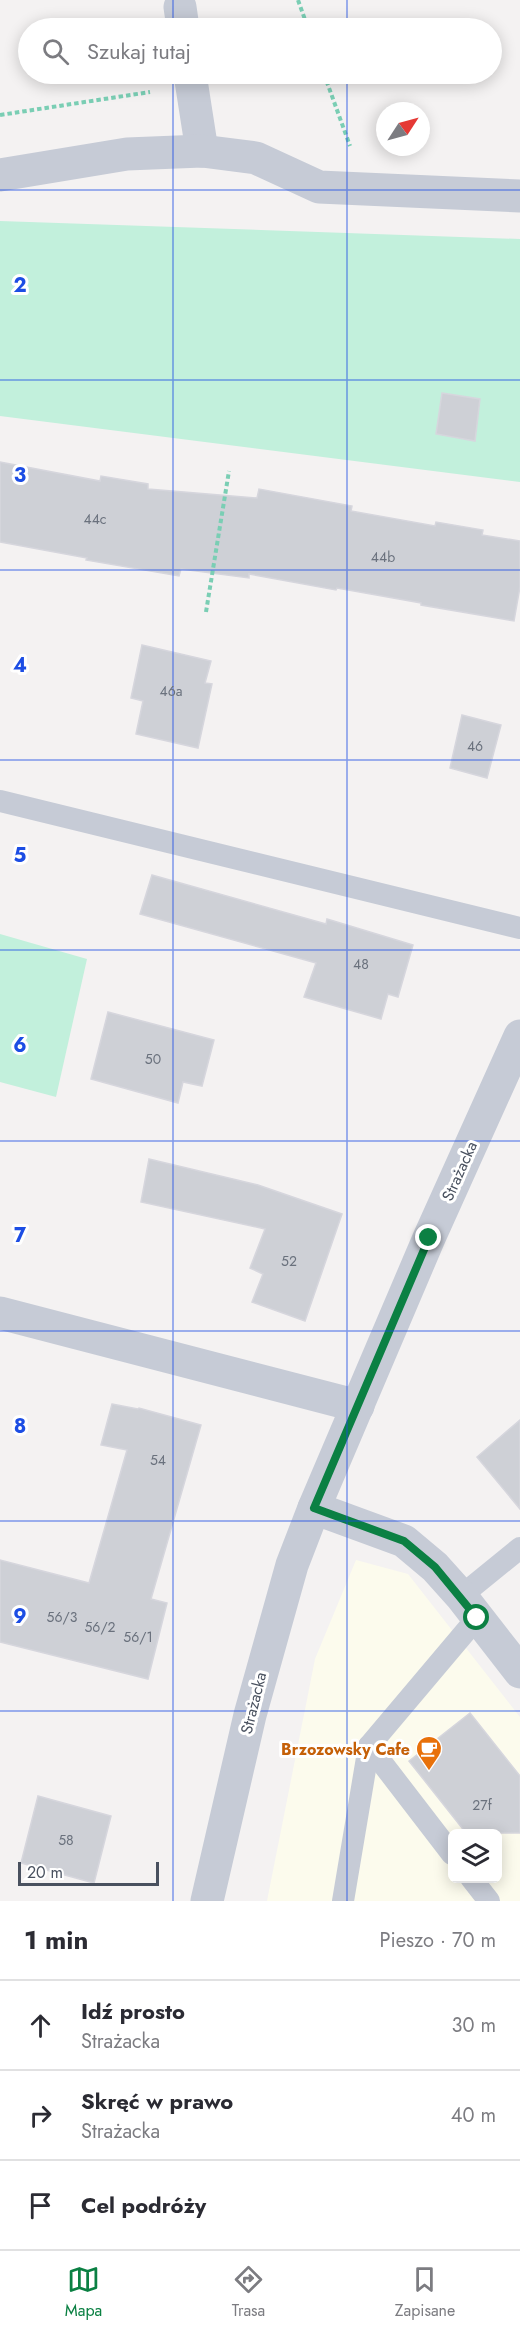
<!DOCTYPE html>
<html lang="pl">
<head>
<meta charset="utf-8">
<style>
  body { margin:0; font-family:Jost,sans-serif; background:#f2f2f3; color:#2b2b33 }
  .controls { position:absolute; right:18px; bottom:18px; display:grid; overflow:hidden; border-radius:9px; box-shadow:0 3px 15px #0003 }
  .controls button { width:54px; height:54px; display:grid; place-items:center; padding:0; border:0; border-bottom:2px solid #e1e1e2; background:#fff; color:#2b2b33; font:30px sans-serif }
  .compass { position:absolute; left:376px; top:102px; width:54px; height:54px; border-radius:50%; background:#fff; box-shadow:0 3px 15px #0003; rotate:54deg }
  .scale { position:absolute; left:18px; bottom:15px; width:141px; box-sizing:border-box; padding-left:6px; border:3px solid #49515f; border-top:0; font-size:16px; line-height:21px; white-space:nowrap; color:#49515f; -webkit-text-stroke:4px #fff; paint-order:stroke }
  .stop { position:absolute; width:18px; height:18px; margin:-14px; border:4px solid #0b8043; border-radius:50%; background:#fff }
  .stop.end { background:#0b8043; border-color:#fff; box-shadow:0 2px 6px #0008 }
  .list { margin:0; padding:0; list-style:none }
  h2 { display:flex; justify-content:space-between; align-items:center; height:78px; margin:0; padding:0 24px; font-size:26px }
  h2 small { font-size:20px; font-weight:400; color:#7c7c81 }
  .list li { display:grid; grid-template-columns:39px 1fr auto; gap:18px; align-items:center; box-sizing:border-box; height:90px; padding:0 24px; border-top:2px solid #e1e1e2 }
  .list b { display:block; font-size:22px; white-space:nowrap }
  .list p { margin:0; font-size:20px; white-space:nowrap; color:#7c7c81 }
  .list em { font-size:20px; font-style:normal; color:#7c7c81 }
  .icon { flex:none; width:33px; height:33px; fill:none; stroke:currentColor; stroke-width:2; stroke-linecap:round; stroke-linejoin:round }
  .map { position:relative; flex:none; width:520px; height:1901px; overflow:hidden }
  .search { position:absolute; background:#fff; box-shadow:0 3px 15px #0003; left:18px; right:18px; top:18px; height:66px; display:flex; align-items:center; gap:15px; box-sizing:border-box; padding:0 21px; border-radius:33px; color:#7c7c81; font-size:22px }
  .sheet { height:348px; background:#fff }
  nav { display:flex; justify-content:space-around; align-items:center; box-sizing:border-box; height:84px; border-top:2px solid #e1e1e2; background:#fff; font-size:16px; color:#7c7c81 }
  nav a { display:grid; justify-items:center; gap:3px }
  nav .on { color:#0b8043 }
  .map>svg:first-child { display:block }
  .commercial { fill:#fcfbed; fill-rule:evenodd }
  .green { fill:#c2f0dc }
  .building { fill:#ced0d6; stroke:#d6d6dd; stroke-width:1.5 }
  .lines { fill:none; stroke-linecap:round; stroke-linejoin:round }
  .path { stroke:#7aceb4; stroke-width:4; stroke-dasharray:4.5 3; stroke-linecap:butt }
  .service { stroke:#c6cbd6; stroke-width:22 }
  .minor { stroke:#c6cbd6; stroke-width:33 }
  .tertiary { stroke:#c6cbd6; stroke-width:33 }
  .route { stroke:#0b8043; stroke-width:8 }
  .grid { fill:none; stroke:#1c4de4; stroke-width:1.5; stroke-opacity:0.55 }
  .labels { text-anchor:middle; stroke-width:6; stroke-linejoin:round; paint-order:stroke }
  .number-label { font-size:14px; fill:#6a717d }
  .street-label { font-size:16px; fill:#49515f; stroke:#fff }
  .food-label { font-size:16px; font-weight:bold; fill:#c56008; stroke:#fff; text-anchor:end }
  .grid-label { font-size:20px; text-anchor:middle; font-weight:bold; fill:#1c4de4; stroke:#fff; stroke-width:6; stroke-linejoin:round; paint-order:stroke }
</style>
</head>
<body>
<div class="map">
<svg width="520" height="1901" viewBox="0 0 520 1901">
  <rect width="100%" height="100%" fill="#f4f2f2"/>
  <path class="commercial" d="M356,1560L408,1574L520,1717V1901H267L315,1659ZM452,1834H498V1878H452Z"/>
  <g class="green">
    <path d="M0,221L520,239V482L0,416Z"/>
    <path d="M0,934L87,959L56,1097L0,1082Z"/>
  </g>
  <g class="building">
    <path d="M442,393L480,399L475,441L436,434Z"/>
    <path d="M0,462L100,481L101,476L148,484V489L257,498L259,489L352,506L351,511L435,526L436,522L483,530L482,535L520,541V587L514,621L421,605V603L337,588L336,590L249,574V578L181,569L179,576L86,560L87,558L0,542Z"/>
    <path d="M142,645L211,661L205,683L212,684L198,748L136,734L143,701L131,698Z"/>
    <path d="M462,715L501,725L487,778L450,768Z"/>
    <path d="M152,875L326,924L327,919L413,945L398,997L388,994L381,1019L304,997L316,963L140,914Z"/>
    <path d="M108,1012L214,1040L202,1086L183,1082L178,1103L91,1079Z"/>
    <path d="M149,1159L258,1185L342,1214L305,1321L252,1302L263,1274L250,1268L265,1229L141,1202Z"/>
    <path d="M112,1404L138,1409L139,1408L201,1425L151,1599L167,1603L148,1679L0,1642V1560L89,1583L127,1450L101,1445Z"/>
    <path d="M520,1420V1509L477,1457Z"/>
    <path d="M470,1713L520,1776V1833H466L409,1761Z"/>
    <path d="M38,1796L111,1816L94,1883L21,1863Z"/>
  </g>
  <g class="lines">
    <g class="path">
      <path d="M298,0L308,28"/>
      <path d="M324,74L350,146"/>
      <path d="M0,115L150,92"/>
      <path d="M206,612L229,471"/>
    </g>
    <g class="service">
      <path d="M0,801L520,928"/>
      <path d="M461,1596L520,1548"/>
      <path d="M369,1746L452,1854"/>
      <path d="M471,1878L489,1901"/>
      <path d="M343,1901L369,1746L477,1618"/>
    </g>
    <g class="minor">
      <path d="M180,7L183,28"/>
      <path d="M190,74L202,151"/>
      <path d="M0,175L127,154L202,151L256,158L319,187L520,196"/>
      <path d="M0,1313L358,1406"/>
      <path d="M314,1508L404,1541L435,1567L461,1596L520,1672"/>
    </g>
    <path class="tertiary" d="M207,1901L250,1715L292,1565L314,1508L429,1238L520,1036"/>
  </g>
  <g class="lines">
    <path class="route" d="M429,1238L314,1508L404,1541L435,1567L477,1618"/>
  </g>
  <path class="grid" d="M173,0V28M347,0V28M173,74V1901M347,74V1901M0,190H520M0,380H520M0,570H520M0,760H520M0,950H520M0,1141H520M0,1331H520M0,1521H520M0,1711H520"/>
  <defs>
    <symbol id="cafe-pin" viewBox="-11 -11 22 30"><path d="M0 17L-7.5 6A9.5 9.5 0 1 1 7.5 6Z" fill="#e8710a" stroke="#fff"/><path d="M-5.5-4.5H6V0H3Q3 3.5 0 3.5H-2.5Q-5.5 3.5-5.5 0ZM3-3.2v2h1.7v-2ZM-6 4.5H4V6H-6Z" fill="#fff"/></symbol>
  </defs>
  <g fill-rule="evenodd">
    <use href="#cafe-pin" x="414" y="1734" width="30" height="40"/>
  </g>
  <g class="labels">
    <g class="number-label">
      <text x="95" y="524">44c</text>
      <text x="383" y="562">44b</text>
      <text x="171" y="696">46a</text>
      <text x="475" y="751">46</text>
      <text x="361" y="969">48</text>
      <text x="153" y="1064">50</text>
      <text x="289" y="1266">52</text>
      <text x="158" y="1465">54</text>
      <text x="62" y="1622">56/3</text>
      <text x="100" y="1632">56/2</text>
      <text x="138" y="1642">56/1</text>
      <text x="482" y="1810">27f</text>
      <text x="66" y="1845">58</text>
    </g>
    <g class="street-label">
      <text transform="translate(459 1171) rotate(-66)" y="6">Strażacka</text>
      <text transform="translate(253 1703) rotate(-76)" y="6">Strażacka</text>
    </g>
    <g class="food-label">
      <text x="410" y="1755">Brzozowsky Cafe</text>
    </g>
  </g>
  <g class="grid-label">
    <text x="20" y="292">2</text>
    <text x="20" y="482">3</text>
    <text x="20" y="672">4</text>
    <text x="20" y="862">5</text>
    <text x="20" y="1052">6</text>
    <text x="20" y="1242">7</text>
    <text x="20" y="1433">8</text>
    <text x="20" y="1623">9</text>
  </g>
</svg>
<div class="controls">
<button><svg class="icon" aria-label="layers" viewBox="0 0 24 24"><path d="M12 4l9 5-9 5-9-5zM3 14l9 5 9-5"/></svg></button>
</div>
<svg class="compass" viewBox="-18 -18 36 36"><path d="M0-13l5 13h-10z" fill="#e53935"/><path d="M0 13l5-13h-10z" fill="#7c7c81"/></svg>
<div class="scale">20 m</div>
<div class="stop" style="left:477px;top:1618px"></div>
<div class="stop end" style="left:429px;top:1238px"></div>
<div class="search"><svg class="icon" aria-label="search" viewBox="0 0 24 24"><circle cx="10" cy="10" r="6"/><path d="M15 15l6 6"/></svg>Szukaj tutaj</div>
</div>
<section class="sheet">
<h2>1 min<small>Pieszo · 70 m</small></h2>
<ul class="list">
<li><svg class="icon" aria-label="ahead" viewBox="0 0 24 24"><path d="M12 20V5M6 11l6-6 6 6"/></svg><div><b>Idź prosto</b><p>Strażacka</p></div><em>30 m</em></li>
<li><svg class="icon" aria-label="right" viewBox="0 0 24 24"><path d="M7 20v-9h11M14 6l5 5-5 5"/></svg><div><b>Skręć w prawo</b><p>Strażacka</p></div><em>40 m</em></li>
<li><svg class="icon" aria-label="arrive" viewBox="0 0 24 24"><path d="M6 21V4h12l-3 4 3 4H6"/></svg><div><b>Cel podróży</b></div></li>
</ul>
</section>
<nav>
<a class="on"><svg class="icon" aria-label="map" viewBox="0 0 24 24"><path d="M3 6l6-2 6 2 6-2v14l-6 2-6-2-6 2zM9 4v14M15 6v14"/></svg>Mapa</a>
<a><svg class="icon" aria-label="directions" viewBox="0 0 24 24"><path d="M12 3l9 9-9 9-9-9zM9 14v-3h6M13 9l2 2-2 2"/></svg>Trasa</a>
<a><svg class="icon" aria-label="saved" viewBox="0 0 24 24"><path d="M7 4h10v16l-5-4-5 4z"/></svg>Zapisane</a>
</nav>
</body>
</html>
